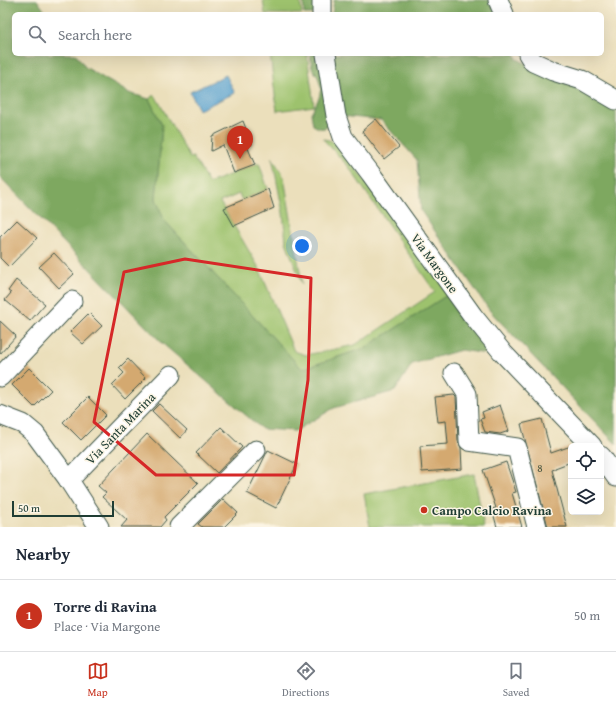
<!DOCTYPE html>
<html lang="en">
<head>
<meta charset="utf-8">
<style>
  body { margin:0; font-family:"Gentium Book Plus",serif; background:#f2f2f3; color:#1f2937 }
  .controls { position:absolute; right:12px; bottom:12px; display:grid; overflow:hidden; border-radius:6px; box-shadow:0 4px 16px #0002 }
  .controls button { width:36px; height:36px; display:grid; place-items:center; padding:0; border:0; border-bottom:1px solid #e0e1e3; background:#fff; color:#1f2937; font:20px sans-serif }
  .scale { position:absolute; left:12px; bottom:10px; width:102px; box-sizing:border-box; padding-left:4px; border:2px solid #1f3d34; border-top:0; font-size:11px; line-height:14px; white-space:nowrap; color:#1f3d34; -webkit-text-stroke:3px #fcf5e5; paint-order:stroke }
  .you { position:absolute; left:302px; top:246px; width:14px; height:14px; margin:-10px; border:3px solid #fff; border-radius:50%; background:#1a73e8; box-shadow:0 0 0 6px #1a73e833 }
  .badge { display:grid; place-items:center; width:26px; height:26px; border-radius:50%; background:#c8321e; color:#fff; font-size:13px; font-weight:700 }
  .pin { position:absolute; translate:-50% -33px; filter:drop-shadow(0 1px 2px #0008) }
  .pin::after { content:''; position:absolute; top:21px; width:14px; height:12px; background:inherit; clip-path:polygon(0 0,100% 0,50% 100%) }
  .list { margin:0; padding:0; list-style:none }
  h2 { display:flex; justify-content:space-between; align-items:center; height:52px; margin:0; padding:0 16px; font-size:17px }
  h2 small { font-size:13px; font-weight:400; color:#747a83 }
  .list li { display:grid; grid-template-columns:26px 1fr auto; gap:12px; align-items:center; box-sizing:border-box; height:72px; padding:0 16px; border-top:1px solid #e0e1e3 }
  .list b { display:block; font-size:15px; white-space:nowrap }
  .list p { margin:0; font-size:13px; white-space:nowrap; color:#747a83 }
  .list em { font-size:13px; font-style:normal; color:#747a83 }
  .icon { flex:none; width:22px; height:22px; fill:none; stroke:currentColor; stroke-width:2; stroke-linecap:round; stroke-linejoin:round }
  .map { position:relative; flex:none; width:616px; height:527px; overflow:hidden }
  .search { position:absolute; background:#fff; box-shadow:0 4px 16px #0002; left:12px; right:12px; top:12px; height:44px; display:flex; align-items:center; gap:10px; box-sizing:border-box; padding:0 14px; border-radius:6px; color:#747a83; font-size:15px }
  .sheet { height:124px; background:#fff }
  nav { display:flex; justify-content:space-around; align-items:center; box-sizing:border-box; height:56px; border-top:1px solid #e0e1e3; background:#fff; font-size:11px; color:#747a83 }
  nav a { display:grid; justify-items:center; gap:2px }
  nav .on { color:#c8321e }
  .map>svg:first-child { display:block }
  .green { fill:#9dc26d; stroke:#5e8050 }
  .forest { fill:#7ea860; stroke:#4e724a }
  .water { fill:#58a1cf; stroke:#3c6f82 }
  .building { fill:#d4a970 }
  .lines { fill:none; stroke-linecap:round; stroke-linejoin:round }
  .minor-casing { stroke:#3e5548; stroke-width:21 }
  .minor { stroke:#fff; stroke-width:19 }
  .marked { fill:none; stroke:#d62828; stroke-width:3; stroke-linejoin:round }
  .poi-dot { fill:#c8321e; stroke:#fcf5e5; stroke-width:1.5 }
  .labels { text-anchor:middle; stroke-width:3; stroke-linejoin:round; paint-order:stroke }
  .number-label { font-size:11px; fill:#4c5843 }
  .street-label { font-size:13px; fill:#1f3d34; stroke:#fcf5e5 }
  .poi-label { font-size:13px; font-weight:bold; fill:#1f3d34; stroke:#fcf5e5; text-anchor:start }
</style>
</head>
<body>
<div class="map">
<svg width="616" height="527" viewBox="0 0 616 527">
  <rect width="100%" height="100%" fill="#fcf5e5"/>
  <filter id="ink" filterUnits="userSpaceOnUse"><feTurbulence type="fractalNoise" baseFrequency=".025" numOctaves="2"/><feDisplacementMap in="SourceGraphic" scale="8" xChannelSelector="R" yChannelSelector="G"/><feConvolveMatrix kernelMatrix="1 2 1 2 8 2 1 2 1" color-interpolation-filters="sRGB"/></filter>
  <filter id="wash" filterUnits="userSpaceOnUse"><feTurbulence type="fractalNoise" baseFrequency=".012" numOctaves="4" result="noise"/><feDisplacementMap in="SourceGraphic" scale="16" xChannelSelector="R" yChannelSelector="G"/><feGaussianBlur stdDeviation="0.9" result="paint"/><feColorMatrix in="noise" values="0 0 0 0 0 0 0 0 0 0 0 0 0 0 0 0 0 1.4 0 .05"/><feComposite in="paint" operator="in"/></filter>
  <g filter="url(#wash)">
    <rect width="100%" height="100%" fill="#ebdfbb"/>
    <g class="green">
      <path d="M263,0H300L302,14H265Z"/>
      <path d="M270,54H307L314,106L277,111Z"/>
      <path d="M155,95L190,158L193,157L209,183L259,163L268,189L242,200L239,194L220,202L259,268L294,351L306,355L355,345L435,292L348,166L323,139L329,140L336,143L452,292L365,348L302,369L164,220L156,199L162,125L149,99Z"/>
      <path d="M272,157L284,177L302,284L286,242L283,213Z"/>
      <path d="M474,474L484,527H370L364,494Z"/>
    </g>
    <g class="forest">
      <path d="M0,0H37L47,14H14V54H76L85,67L129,93L149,99L162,125L156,199L164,220L302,369L365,348L452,292L500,356L461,350L412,364L395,391L334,408L295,431L262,429L163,344L0,177Z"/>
      <path d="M303,0H315L316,14H304Z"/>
      <path d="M334,0H489L496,14H332Z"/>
      <path d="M310,54H322L332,122C326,130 321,130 313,125L311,113L319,98L321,88L318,77L312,68Z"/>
      <path d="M331,54H515L517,59L616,108V444L490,311L421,211L417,160L381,120L341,116Z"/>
    </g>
    <path class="water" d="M226,75L235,93L199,110L190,92Z"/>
    <g id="blocks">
      <g class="building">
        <path d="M376,119L399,147L384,159L362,131Z"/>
        <path d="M243,121L252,144L247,146L255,165L234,173L223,145L211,151L212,136Z"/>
        <path d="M268,189L274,208L234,226L224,208Z"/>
        <path d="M17,220L37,238L9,267L0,258V237Z"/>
        <path d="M54,253L74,274L59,288L39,267Z"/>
        <path d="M16,280L45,304L30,321L5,300L11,293L8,291Z"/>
        <path d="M89,313L102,326L83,344L70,332Z"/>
        <path d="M0,321L16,336L0,354Z"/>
        <path d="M128,359L146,378L125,399L112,385L124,373L119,368Z"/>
        <path d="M29,368L51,390L34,407L12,385Z"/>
        <path d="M454,395L456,397L458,441L461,448L462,469L422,472L420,446L448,444L446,421L438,422L435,397Z"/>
        <path d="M88,397L106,415L81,440L63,422Z"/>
        <path d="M159,404L187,430L180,438L152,411Z"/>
        <path d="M500,405L509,431L500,434L485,432L480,419L484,418L482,412Z"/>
        <path d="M542,419L551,453L571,446V462L555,468V469L552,470L567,527H548L521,424Z"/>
        <path d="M221,427L242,447L217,473L196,453Z"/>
        <path d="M147,434L198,483L164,517L166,520L160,527H121L127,520L102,497L106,493L98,486Z"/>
        <path d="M268,450L297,464L276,508L247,493Z"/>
        <path d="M506,462L516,492L512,493L522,527H497L492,509L496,508L483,470Z"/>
        <path d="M223,499L238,513L224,527H202L198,524Z"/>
      </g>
    </g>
  </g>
  <g filter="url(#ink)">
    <use href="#blocks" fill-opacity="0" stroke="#3e5548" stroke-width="1"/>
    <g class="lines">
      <defs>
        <g id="minor">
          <path d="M498,0L504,14"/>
          <path d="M322,14V0"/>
          <path d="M326,54L336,116L343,137L371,174L473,316L503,353L592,446"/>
          <path d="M528,54L533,62L553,71L582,80L616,100"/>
          <path d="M454,373L467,394L469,441L517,448L537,527"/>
          <path d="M0,377L72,301"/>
          <path d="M0,415L23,424L35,434L68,479L99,527"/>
          <path d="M601,456L616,477"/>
          <path d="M68,479L75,474L171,375"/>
          <path d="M179,527L256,450"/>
        </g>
      </defs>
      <use href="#minor" class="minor-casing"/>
      <use href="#minor" class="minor"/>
    </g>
  </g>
  <path class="marked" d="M185,259L311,278L308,380L294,475H156L94,422L124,272Z"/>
  <circle class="poi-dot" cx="424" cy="510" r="4"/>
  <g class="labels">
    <g class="number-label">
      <text x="540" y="472">8</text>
    </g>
    <g class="street-label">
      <text transform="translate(435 263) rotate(54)" y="5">Via Margone</text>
      <text transform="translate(120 428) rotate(-46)" y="5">Via Santa Marina</text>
    </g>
    <g class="poi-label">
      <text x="432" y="515">Campo Calcio Ravina</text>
    </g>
  </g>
</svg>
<div class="controls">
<button><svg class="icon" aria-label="locate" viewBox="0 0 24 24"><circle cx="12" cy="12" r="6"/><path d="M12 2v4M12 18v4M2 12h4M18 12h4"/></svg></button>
<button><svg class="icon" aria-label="layers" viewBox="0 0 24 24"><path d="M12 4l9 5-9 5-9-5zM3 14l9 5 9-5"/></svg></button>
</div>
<div class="scale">50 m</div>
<div class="you"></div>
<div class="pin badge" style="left:240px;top:159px">1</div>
<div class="search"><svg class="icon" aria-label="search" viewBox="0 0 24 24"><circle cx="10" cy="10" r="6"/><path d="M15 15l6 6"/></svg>Search here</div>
</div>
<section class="sheet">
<h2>Nearby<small></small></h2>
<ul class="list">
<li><span class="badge">1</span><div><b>Torre di Ravina</b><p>Place · Via Margone</p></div><em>50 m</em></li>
</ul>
</section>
<nav>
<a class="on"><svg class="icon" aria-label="map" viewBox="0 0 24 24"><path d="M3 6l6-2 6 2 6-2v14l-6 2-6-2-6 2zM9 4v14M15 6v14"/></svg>Map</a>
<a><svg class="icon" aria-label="directions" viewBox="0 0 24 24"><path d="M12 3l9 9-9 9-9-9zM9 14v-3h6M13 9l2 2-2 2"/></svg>Directions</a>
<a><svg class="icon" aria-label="saved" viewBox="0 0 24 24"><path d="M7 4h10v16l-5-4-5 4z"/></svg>Saved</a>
</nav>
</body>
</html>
